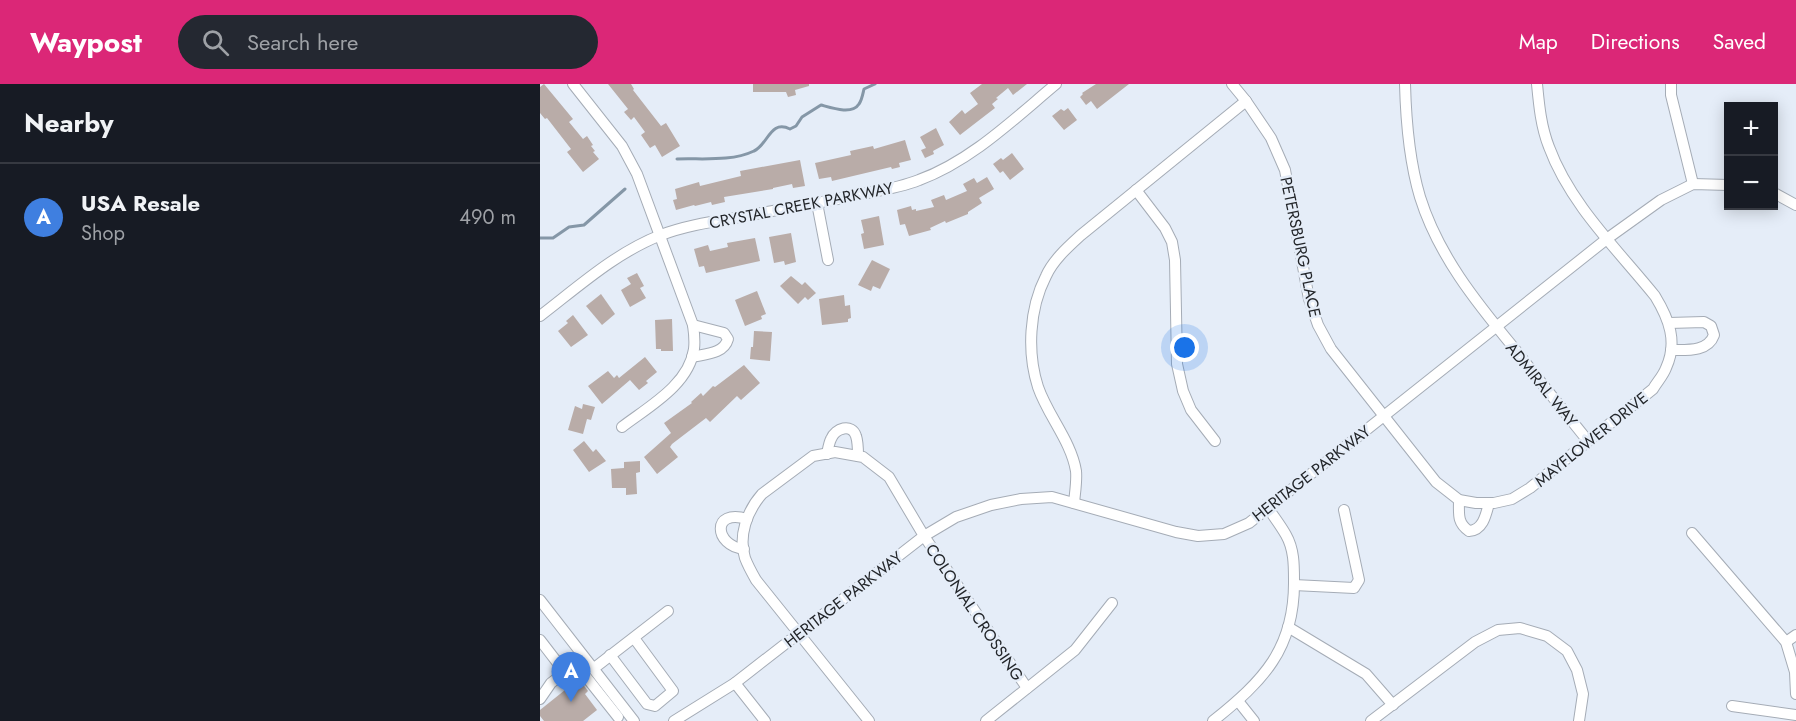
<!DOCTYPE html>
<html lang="en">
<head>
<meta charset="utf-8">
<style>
  body { margin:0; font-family:Jost,sans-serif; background:#242831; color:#f1f3f6 }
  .controls { position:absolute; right:18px; top:18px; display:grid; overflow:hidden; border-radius:0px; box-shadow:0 3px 15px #0003 }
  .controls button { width:54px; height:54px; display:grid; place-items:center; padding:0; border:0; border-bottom:2px solid #363941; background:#171b24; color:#f1f3f6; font:30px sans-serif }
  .you { position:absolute; left:645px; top:264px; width:21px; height:21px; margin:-15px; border:4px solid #fff; border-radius:50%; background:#1a73e8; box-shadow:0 0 0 9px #1a73e833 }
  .badge { display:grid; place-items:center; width:39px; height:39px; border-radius:50%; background:#db2777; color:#fff; font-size:20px; font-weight:700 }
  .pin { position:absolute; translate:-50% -50px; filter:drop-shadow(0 2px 3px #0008) }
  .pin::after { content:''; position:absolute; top:32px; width:21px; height:18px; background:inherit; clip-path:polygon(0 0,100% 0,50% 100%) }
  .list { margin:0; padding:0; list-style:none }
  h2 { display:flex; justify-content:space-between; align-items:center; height:78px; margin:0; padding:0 24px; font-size:26px }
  h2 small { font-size:20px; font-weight:400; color:#9ea1a6 }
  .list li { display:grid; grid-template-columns:39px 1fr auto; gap:18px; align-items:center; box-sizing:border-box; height:108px; padding:0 24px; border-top:2px solid #363941 }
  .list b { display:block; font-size:22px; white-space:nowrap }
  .list p { margin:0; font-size:20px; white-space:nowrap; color:#9ea1a6 }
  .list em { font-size:20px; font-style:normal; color:#9ea1a6 }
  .icon { flex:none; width:33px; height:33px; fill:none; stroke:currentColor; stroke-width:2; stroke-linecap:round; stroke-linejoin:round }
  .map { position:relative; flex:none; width:1256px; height:637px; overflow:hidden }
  header { display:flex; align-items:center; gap:36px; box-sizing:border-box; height:84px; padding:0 30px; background:#db2777; color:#fff }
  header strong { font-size:28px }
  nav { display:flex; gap:33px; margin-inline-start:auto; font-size:21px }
  .search { width:420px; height:54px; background:#242831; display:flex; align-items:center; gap:15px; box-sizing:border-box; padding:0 21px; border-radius:33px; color:#9ea1a6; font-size:22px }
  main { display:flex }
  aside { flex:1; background:#171b24 }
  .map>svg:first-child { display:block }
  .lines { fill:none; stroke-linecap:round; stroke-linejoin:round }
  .stream { stroke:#8597a7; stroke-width:3 }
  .building { fill:#b9aca8 }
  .minor-casing { stroke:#a5acb6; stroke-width:12 }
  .minor { stroke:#fff; stroke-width:10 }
  .labels { text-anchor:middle; stroke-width:5; stroke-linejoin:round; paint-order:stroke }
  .street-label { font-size:16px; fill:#23262a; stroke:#e5edf8 }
</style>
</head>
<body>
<header>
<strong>Waypost</strong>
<div class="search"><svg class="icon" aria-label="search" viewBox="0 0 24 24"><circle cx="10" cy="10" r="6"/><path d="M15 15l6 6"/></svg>Search here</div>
<nav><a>Map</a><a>Directions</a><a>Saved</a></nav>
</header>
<main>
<aside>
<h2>Nearby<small></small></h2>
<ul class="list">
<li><span class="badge" style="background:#3f7fe0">A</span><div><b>USA Resale</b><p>Shop</p></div><em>490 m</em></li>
</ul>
</aside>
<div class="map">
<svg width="1256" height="637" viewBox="0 0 1256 637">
  <rect width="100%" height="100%" fill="#e5edf8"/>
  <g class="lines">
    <g class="stream">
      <path d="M137,75C161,74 191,78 214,67C228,61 230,35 250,45L256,42L262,33L281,21C292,24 312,31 319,20C322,16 323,9 324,5L335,0"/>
      <path d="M0,154H13L29,143L44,141L85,105"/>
    </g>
  </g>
  <g class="building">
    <path d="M4,0L33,35L29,38L43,55L47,52L53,61L51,62L55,67L53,68L59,75L43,88L27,68L31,65L7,34L5,35L0,29V3Z"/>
    <path d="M68,0H91L94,5L93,6L121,42L126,39L140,62L122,73L115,61L110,64L101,51L105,48L94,33L91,36L84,28L88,25Z"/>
    <path d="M213,0H269V2L255,6L256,11L248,13L246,8H213Z"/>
    <path d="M442,0H487L473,11L468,4L456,14L458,15L452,20L455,24L420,51L409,38L422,26L425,30L438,20L430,9Z"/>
    <path d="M556,0H589L557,25L551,17L546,21L540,13L543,10L542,9Z"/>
    <path d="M528,24L537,36L524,46L512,32L521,25L524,27Z"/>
    <path d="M396,44L404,61L393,67L394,70L385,74L381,66L386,64L380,53Z"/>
    <path d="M365,56L371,76L359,79L360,83L352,85L351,83L292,97L291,93L279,95L275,79L311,71L310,67L333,62L334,65Z"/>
    <path d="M472,69L484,85L470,96L463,87L460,89L453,80L461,74L463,76Z"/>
    <path d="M260,76L265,102L253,104L252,100L233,104V105L184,113L185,118L172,121L171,118L155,122L154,121L136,126L133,116L137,115L135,105L159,98L160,102L201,92L200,87Z"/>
    <path d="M447,93L454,105L439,114L442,119L428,128V130L406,139L405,137L390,144L391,146L369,152L365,140L360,141L357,126L371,122L372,126L376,125V127L394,123L391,116L404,111L406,116L427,107L423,100L434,94L437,99Z"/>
    <path d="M339,132L344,161L324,165L321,150L324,149L321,136Z"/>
    <path d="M251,149L256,178L245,181L244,177L234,179L229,153Z"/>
    <path d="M215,154L220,177L166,189L164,182L159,183L154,165L168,161L170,167L188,163L187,159Z"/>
    <path d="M332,176L350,185L340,205L333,202L331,207L318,201Z"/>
    <path d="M97,189L104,202L100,204L106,214L90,223L81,206L91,200L87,194Z"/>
    <path d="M251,192L262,201L265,198L276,209L268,216L265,213L258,220L240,202Z"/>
    <path d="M217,207L226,230L221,232L222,235L205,242L195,216Z"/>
    <path d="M61,210L75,230L62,241L46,222Z"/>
    <path d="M304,211L305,222L310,221L311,234L308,235V238L282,241L279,215Z"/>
    <path d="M33,231L48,251L31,263L18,247L28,239L26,237Z"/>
    <path d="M132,235L133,267H121V265H116L115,236Z"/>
    <path d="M214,247L232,248L230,277L210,275L211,263H213Z"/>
    <path d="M105,273L117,288L106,297L108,299L99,306L90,296L62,320L48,302L68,287L74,294L77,291L79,294Z"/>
    <path d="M204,281L220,299L201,316L197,312L170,338L166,334L132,360L130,363L138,373L117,390L104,373L131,349L124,339L152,319L151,318L161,309L163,312L173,302L175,303Z"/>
    <path d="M43,320L55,323L51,336L47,335L43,350L28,346L35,322L42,325Z"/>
    <path d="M44,357L53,368L56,365L66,377L49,388L33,366Z"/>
    <path d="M100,377V388L96,389L97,410L86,411V404H72L71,385L84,384V378Z"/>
    <path d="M35,598L38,602L42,599L48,607L45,610L57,626L43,637H4L0,632V626Z"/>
  </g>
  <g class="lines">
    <defs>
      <g id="minor">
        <path d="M33,0L82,62L97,90L153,241C154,248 155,257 154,265C149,301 108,323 82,343"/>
        <path d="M692,0L706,17L731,54L745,86L769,215L778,241L791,265L896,398L919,416L936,419H954L972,415L990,404L1113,305C1117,298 1123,292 1126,284C1138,258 1129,235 1115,212C1077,165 1030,120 1009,63C1001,43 999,21 997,0"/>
        <path d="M865,0C866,39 869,76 880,113C898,171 936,218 974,264C998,295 1023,326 1048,357"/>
        <path d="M1131,0V11L1153,100"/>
        <path d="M596,106L625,144L632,158L635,176L637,280L643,307L651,326L675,357"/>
        <path d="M1234,109L1256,121"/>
        <path d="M277,119L288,176"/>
        <path d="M0,232C38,203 75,169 121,151C147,141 177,137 205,132C242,125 280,119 317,111C337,107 359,104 379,96C431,77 474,35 516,0"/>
        <path d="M1129,239L1164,238L1171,242L1174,251C1168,268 1147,266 1131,266"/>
        <path d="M152,273C165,270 184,270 188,255L184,249L153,241"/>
        <path d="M287,370C288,365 289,359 291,355C295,344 312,339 316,352C318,358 318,366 318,372"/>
        <path d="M919,416C919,430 917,439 929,447C943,446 946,431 949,419"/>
        <path d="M534,419C535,408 537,397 536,387C531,357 508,332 498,303C487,269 489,225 506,192C513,176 529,162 541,151L706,17"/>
        <path d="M1152,449L1246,558L1255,588L1256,610"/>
        <path d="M204,465C174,462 171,424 207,435"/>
        <path d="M754,501L814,504L819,496L804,426"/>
        <path d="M0,516L94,637"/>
        <path d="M748,543L826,590L853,621"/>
        <path d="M0,556L20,582"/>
        <path d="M1246,558L1256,551"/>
        <path d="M70,571L107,620L115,622L133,607L94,554"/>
        <path d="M36,580L78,633"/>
        <path d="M53,585L128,527"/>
        <path d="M195,599L225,637"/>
        <path d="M0,615L11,599L39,578"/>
        <path d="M698,617L714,637"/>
        <path d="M1192,622L1256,631"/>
        <path d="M134,637L195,599L384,452L416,433L451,421L481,415L512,413L636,448L658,452L684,450L709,439L1068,154L1121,116L1153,100L1188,101"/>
        <path d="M329,637L216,496C212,489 208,482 205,474C198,452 207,427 222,410L273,372L295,368L323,373L349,393L384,452L487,604"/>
        <path d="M446,637L535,566L572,519"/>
        <path d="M673,637C723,597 755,565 754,496C754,481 754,465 746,451C741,442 734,433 728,424"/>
        <path d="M831,637L935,558L958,546L980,544L1007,552L1027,567L1037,586L1043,610L1039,637"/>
      </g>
    </defs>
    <use href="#minor" class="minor-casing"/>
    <use href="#minor" class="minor"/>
  </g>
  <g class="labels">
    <g class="street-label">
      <text transform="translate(261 121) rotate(-11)" y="6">CRYSTAL CREEK PARKWAY</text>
      <text transform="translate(761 163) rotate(78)" y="6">PETERSBURG PLACE</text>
      <text transform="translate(1002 300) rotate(51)" y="6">ADMIRAL WAY</text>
      <text transform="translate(1051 355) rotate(-39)" y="6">MAYFLOWER DRIVE</text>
      <text transform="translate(771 389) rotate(-38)" y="6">HERITAGE PARKWAY</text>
      <text transform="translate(303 515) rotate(-38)" y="6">HERITAGE PARKWAY</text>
      <text transform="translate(435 528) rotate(56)" y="6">COLONIAL CROSSING</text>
    </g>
  </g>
</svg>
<div class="controls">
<button>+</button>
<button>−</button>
</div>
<div class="you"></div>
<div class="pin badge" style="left:31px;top:618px;background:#3f7fe0">A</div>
</div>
</main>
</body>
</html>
